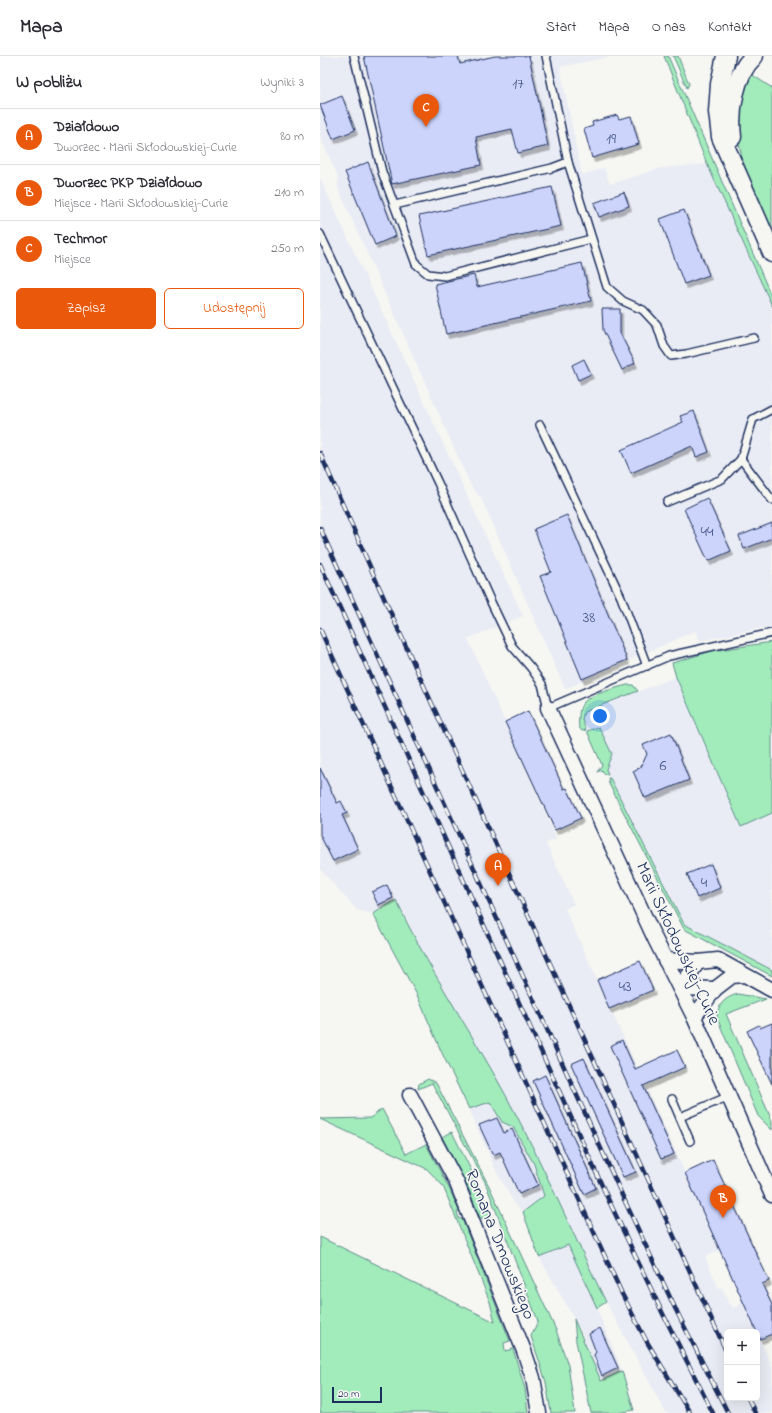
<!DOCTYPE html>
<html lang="pl">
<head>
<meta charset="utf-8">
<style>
  body { margin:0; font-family:"Indie Flower",sans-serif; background:#f7f7f7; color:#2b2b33 }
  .controls { position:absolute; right:12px; bottom:12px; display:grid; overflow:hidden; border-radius:6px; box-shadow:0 4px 16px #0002 }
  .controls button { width:36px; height:36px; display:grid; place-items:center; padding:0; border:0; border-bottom:1px solid #e1e1e2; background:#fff; color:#2b2b33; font:20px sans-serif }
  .scale { position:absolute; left:12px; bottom:10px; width:50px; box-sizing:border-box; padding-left:4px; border:2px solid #1b2f5e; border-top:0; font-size:11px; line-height:14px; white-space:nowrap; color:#1b2f5e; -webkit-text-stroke:3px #f6f6f2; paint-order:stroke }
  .you { position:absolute; left:280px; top:660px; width:14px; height:14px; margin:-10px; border:3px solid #fff; border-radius:50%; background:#1a73e8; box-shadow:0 0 0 6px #1a73e833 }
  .badge { display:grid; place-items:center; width:26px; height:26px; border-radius:50%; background:#ea580c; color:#fff; font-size:13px; font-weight:700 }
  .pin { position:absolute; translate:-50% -33px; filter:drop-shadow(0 1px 2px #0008) }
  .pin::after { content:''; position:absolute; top:21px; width:14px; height:12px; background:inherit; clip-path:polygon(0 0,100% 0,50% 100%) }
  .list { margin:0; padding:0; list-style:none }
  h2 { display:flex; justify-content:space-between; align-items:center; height:52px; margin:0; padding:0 16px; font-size:17px }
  h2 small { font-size:13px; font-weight:400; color:#7c7c81 }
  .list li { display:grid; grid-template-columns:26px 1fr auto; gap:12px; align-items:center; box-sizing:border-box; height:56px; padding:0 16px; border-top:1px solid #e1e1e2 }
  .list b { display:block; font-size:15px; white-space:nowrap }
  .list p { margin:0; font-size:13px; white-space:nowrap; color:#7c7c81 }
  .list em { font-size:13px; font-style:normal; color:#7c7c81 }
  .actions { display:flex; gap:8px; padding:12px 16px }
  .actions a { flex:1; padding:9px 0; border:1px solid #ea580c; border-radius:6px; text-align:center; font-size:14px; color:#ea580c }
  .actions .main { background:#ea580c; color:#fff }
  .map { position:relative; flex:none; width:452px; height:1357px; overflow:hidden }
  header { display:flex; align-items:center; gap:24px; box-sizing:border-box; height:56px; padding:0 20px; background:#fff; border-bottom:1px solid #e1e1e2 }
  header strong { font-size:19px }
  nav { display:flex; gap:22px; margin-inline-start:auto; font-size:14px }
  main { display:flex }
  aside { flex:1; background:#fff }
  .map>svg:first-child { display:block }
  .built { fill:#eaecf5 }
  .green { fill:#a2ebba; stroke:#5e8d8c }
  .building { fill:#cdd4fc; stroke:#1b2f5e; filter:url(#shadow) }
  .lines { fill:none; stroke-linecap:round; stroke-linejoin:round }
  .service-casing { stroke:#1b2f5e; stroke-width:10 }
  .minor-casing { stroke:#1b2f5e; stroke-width:17 }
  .tertiary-casing { stroke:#1b2f5e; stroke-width:21 }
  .service { stroke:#f6f6f2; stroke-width:7 }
  .minor { stroke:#f6f6f2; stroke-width:14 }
  .tertiary { stroke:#f6f6f2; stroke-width:18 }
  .rail-casing { stroke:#1b2f5e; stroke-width:4.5 }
  .rail { stroke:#f6f6f2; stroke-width:3; stroke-dasharray:9; stroke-linecap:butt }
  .labels { text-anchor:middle; stroke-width:3.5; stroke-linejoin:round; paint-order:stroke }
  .number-label { font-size:16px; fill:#485886 }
  .street-label { font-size:18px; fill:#1b2f5e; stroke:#f6f6f2 }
</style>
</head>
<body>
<header>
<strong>Mapa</strong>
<nav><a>Start</a><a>Mapa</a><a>O nas</a><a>Kontakt</a></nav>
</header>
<main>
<aside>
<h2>W pobliżu<small>Wyniki: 3</small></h2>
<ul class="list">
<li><span class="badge">A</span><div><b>Działdowo</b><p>Dworzec · Marii Skłodowskiej-Curie</p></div><em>80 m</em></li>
<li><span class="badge">B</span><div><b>Dworzec PKP Działdowo</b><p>Miejsce · Marii Skłodowskiej-Curie</p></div><em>210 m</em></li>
<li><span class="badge">C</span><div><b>Techmor</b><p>Miejsce</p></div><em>250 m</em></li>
</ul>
<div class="actions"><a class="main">Zapisz</a><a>Udostępnij</a></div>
</aside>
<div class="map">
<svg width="452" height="1357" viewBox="0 0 452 1357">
  <defs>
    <filter id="shadow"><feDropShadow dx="2.5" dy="4.5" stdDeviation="0" flood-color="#0004"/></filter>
  </defs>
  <rect width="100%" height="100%" fill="#f6f6f2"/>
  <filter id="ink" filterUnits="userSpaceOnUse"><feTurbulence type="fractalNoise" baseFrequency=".025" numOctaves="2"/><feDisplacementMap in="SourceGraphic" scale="8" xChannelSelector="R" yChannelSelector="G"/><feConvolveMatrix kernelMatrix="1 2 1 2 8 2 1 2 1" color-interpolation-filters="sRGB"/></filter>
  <g filter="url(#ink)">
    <g class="built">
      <path d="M0,0H294L240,11L262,119L284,112L290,128L341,112L387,108L452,250V582L447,571L380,585L375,575L245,633L161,442L151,430L18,132V121L0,80Z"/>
      <path d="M0,122L203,560L148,583L237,783L226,787L254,848L245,853L400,1194L385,1201L398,1231L403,1233L409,1249L411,1248L413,1252L418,1250L422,1244L443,1234L426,1252L437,1276H407V1342H437V1277L452,1310V1357H346L286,1246L239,1148L171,1014L105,903L76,844L53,858L37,854L0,813Z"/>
      <path d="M356,621L421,771L452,757V914L364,868L286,714L292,698L279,671L267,675L262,664L264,656Z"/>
      <path d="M170,1046L182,1066L193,1071L214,1108L224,1140L203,1156L194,1147L175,1113L149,1053Z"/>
      <path d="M248,1188L277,1252L302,1315L281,1326L260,1273L219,1201Z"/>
    </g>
    <g class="green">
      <path d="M344,0H348L452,242V250L387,108Z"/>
      <path d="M353,0H358L369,28L367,32Z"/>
      <path d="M431,18L452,32V181C434,136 411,95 419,46C420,37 427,27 431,18Z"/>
      <path d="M452,586V757L421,771L356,621L352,607L392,595Z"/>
      <path d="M307,629H313L318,635L264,656L262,664L266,674L262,675C258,672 258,666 259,661C259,656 260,650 264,646C271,638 296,632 307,629Z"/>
      <path d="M279,671L292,698L286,713L288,718H284L282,714L277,716L282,709L267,675Z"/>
      <path d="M288,722H290L364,868L452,914V920L364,873L289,728Z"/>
      <path d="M76,844C107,911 149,972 184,1036C222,1105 252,1177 286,1246L277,1252L248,1189L219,1201L203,1156L224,1140L214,1108L193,1071L182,1066L170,1046L149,1053L121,995L97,939L53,858Z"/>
      <path d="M418,938L446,943L406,958L452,1065V1074L438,1060L397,962C397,948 406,941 418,938Z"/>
      <path d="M108,1023L116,1027L169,1130L236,1274L248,1309L255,1357H231L226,1326L211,1280L218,1265L165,1126L112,1027L98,1033L99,1028Z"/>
      <path d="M62,1053L86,1098L106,1088L130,1134L139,1155L137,1156L139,1163H142L190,1285L184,1287L185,1295L193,1293L205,1333L208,1357H0V1181L175,1266L170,1246L123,1130L107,1113L0,1063L50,1062Z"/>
      <path d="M132,1076L157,1126L172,1161L167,1163L160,1162L150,1136L122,1081Z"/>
      <path d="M254,1263L281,1325L302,1315L314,1354L298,1357H271L256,1285Z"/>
    </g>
    <g class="building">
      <path d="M44,0H138L140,8L175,0H209L228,90L198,97L192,73L156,81L161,109L72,128Z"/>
      <path d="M22,40L35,74L13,83L0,49Z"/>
      <path d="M297,59L299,63L311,60L319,88L272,102L264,73L273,70L272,66Z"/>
      <path d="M48,106L76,180L55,189L25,116Z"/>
      <path d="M232,131L241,170L108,199L99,160Z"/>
      <path d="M304,136L309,150L279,161L274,147Z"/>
      <path d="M364,154L389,219L364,228L340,163Z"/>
      <path d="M262,207L271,245L126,278L115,228L154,219L157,231Z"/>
      <path d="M282,253H300V277L315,307L302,314L283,274Z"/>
      <path d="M264,303L271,318L258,324L252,309Z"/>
      <path d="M374,355L389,396L376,401L372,390L311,417L301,394L363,366L360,360Z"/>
      <path d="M387,442L411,495L388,505L364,453Z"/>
      <path d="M247,459L307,604L262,623L220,520L231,516L214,473Z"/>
      <path d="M452,467V482L424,493L419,480Z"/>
      <path d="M208,655L244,733L247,732L261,762L235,774L185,666Z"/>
      <path d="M351,677L369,724L325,742L313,715L321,711L327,698L323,689Z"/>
      <path d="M0,712L17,747L21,745L27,757L22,759L38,793L13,805L0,779Z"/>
      <path d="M391,808L400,832L377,842L367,818Z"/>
      <path d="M67,829L73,842L58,849L52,836Z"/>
      <path d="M320,905L333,934L289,953L277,924Z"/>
      <path d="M452,967V1028L427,975L439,969L440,972Z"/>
      <path d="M302,984L315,1013L357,994L365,1011L323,1030L354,1098L341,1103L290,990Z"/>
      <path d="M264,1002L316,1116L303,1121L251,1008Z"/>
      <path d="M225,1019L276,1132L264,1138L213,1025Z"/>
      <path d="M177,1062L184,1077L192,1073L218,1129L199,1138L180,1096L173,1099L159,1069Z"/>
      <path d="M393,1104L449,1225L442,1228L452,1249V1278L440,1283L365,1117Z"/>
      <path d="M280,1272L298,1312L282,1320L274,1299L276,1296L269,1278Z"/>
    </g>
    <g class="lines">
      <defs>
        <g id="service">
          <path d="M34,0L62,116L96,208L108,218L125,220L271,183"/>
          <path d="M226,0L248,106L287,231L303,245L323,254L337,269L344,290L351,300L366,298L434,282"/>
          <path d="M75,149L232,112L248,106"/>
          <path d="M0,178L118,427L170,544L192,590L211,612L222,628L228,652L349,600L452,577"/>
          <path d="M220,369L301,541L327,610"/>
          <path d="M421,403L452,444"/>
          <path d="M347,446L402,423L421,403L433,363L452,353"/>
          <path d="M352,1043L370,1085"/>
          <path d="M360,1061L407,1041"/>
        </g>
        <g id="minor">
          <path d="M228,652L335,883L374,961L452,1139"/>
          <path d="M345,904L378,906L398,904L452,934"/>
          <path d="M360,932L395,933"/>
          <path d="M360,932L378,906"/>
          <path d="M374,961L395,933L412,920L424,919"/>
          <path d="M90,1039L136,1125L204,1295L213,1322L219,1357"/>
        </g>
        <g id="tertiary">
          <path d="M406,0L400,28L398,56L401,81L452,197"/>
          <path d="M412,81C409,55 414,19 434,0"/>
        </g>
      </defs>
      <use href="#service" class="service-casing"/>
      <use href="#minor" class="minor-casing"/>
      <use href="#tertiary" class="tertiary-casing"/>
      <use href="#service" class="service"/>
      <use href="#minor" class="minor"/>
      <use href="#tertiary" class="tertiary"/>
      <defs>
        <g id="rail">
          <path d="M0,397L59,531L407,1297"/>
          <path d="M0,472L302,1139L355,1252L408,1357"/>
          <path d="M0,508L289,1145L343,1258L393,1357"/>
          <path d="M0,573L302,1238L327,1286L370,1357"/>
          <path d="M428,1342L435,1357"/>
        </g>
      </defs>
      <use href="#rail" class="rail-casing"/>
      <use href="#rail" class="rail"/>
    </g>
  </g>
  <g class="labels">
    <g class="number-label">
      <text x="198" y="32">17</text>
      <text x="291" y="87">19</text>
      <text x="387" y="480">44</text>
      <text x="269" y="566">38</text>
      <text x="343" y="714">6</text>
      <text x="384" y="831">4</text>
      <text x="305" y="935">43</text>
    </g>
    <g class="street-label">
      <text transform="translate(359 887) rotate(65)" y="6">Marii Skłodowskiej-Curie</text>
      <text transform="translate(181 1188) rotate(68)" y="6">Romana Dmowskiego</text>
    </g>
  </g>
</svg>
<div class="controls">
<button>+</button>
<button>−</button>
</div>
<div class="scale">20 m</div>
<div class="you"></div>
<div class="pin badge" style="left:178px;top:830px">A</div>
<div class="pin badge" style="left:403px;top:1162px">B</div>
<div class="pin badge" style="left:106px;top:71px">C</div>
</div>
</main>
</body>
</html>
